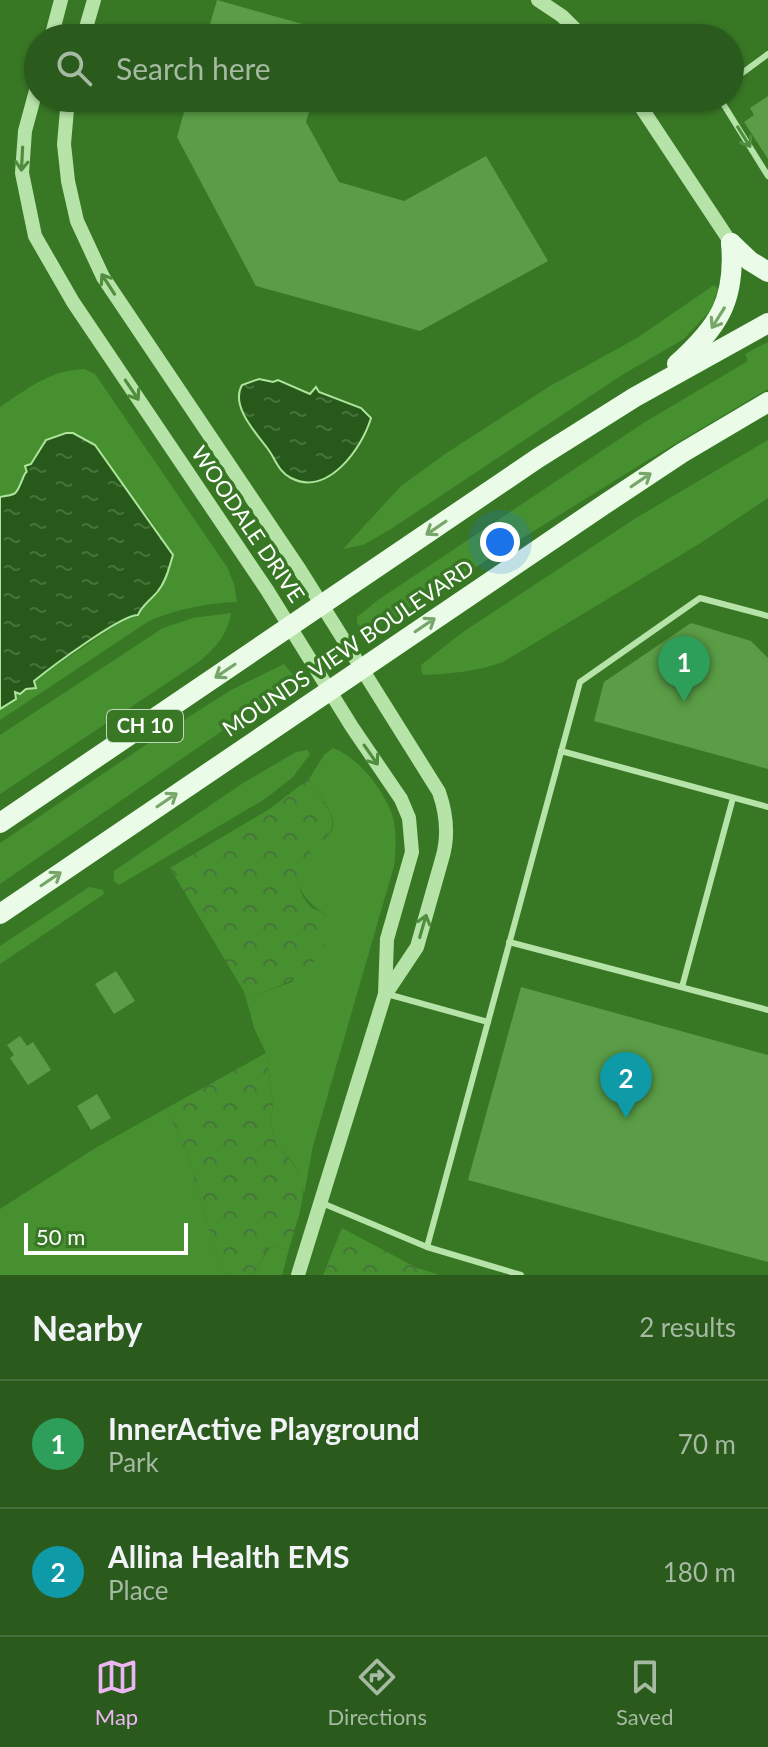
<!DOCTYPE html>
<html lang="en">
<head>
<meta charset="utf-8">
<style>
  body { margin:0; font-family:Lato,sans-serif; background:#366329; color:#f1f3f6 }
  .scale { position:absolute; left:24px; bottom:20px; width:164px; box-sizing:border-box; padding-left:8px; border:4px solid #fff; border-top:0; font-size:22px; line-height:28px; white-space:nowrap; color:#fff; -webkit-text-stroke:6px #387825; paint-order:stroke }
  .you { position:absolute; left:500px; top:542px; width:28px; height:28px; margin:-20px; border:6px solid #fff; border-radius:50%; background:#1a73e8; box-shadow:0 0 0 12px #1a73e833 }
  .badge { display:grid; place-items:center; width:52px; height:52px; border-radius:50%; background:#ebb6f2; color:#fff; font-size:26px; font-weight:700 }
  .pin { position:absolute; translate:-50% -66px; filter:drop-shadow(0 2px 4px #0008) }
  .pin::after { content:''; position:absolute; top:42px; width:28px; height:24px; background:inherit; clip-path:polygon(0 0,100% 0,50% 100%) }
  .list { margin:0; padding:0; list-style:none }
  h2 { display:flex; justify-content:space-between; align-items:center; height:104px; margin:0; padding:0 32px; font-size:34px }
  h2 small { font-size:26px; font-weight:400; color:#a5b9a3 }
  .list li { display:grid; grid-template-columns:52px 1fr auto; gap:24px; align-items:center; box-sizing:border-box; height:128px; padding:0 32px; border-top:2px solid #466f3b }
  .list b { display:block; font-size:30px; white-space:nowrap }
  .list p { margin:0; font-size:26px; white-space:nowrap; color:#a5b9a3 }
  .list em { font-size:26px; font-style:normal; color:#a5b9a3 }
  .icon { flex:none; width:44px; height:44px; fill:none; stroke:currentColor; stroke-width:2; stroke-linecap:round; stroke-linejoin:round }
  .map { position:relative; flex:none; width:768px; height:1275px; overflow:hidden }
  .search { position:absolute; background:#2a5a1c; box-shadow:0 2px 6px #0004; left:24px; right:24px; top:24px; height:88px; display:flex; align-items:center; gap:20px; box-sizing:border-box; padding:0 28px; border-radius:44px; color:#a5b9a3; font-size:30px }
  .sheet { height:360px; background:#2a5a1c }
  nav { display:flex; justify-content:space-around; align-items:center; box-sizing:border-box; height:112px; border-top:2px solid #466f3b; background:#2a5a1c; font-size:22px; color:#a5b9a3 }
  nav a { display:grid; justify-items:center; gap:4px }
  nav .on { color:#ebb6f2 }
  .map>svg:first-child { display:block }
  .green { fill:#469030 }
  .forest { fill:url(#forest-crowns) }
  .water { fill:url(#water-ripples); stroke:#aee49c; stroke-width:2 }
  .building { fill:#5a9d46 }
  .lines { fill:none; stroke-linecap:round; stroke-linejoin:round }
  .service { stroke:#b6e3a7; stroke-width:6 }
  .tertiary { stroke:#b6e3a7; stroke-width:14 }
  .primary { stroke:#eafce7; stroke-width:20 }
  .oneway { stroke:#518d3f }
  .oneway2 { stroke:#76a669 }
  .labels { text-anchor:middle; stroke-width:7; stroke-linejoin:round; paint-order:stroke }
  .shield { fill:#387825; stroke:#c3d6be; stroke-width:2 }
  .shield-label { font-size:20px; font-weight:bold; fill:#fff }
  .street-label { font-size:22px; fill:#fff; stroke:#387825 }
</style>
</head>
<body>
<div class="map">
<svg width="768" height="1275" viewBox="0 0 768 1275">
  <defs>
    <pattern id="forest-crowns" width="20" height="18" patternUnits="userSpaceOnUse" patternTransform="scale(2)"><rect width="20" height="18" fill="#469030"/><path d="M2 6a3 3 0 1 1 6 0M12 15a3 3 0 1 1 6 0" fill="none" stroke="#48753b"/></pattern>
    <pattern id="water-ripples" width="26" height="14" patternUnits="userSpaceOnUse" patternTransform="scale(2)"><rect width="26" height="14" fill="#27591a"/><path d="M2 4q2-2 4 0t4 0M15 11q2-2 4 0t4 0" fill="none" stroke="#47723c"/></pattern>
  </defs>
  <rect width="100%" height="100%" fill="#387825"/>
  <g class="green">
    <path d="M714,285L718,289L711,310L684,339L622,375L391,529L363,545L343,549L401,486L445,454L550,386L637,338Z"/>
    <path d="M768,342V389L648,460L394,618L364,630L357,623V617L378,600L645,422L748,361L745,354Z"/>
    <path d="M84,369L95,374L227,567L234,584L237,602C206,603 178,609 149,621L0,720V709L12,702L16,691L35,688L34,681L42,675L149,603L167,575L173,555L148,516L136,503L95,445L40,449L23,477L20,490L13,495L0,497V407C29,388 48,371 84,369Z"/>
    <path d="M768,440V498L699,544L503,662C478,671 452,674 424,675L422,673L421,665L463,632L636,518Z"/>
    <path d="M231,613C227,635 216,647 200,661L0,794V735L163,628L193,618Z"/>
    <path d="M284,664L294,676L277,693L0,884V843L165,732L231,690Z"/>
    <path d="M333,748C358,757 382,788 392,814C397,830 396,849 394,866L313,1146L304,1194C299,1169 297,1163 276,1147L271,1124L273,1101L266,1053L254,1028L246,998L292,982L327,915C302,902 284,873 310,850C321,840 338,835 332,817C328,804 316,790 309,779L324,755Z"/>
    <path d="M307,750L310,754L293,777L265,799L119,885L114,881V871L243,783L296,752Z"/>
    <path d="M89,887L103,890L104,894L0,964V946Z"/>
    <path d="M167,1108L188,1156L217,1255L226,1275H0V1209L97,1147Z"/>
    <path d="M270,1247L289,1249L282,1275H253Z"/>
  </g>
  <g class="forest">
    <path d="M309,779C316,790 327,803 331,816C341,842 300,845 299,875C298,888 302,899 312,908C317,911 324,912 328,917C332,922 330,929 328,935C317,976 283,985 246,998L243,990L170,868L268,810Z"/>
    <path d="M266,1053L273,1101L271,1124L276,1147C318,1179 301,1205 289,1249L269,1247L253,1275H226L217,1255L188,1156L167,1108Z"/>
    <path d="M342,1228L417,1268L440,1275H323Z"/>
  </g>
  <g class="water">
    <path d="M259,379L273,382L278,380L310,394L316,387L319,392L361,408L371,418C362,448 328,497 291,478C278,471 276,460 268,449C256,433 230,406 242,385Z"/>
    <path d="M66,433H73L95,445L173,555C169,567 167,580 158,591C152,599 141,606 138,615C122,614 50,668 34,681L36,688L26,689L20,694L15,692L16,699L0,709V497C19,494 16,494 23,478C27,467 28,477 25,466L31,464L46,440Z"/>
  </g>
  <g class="building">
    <path d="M217,0L331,32L329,38H206Z"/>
    <path d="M768,96V159L744,122L754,115L750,108Z"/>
    <path d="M188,98H313L306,122L339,182L404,201L486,156L548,261L420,331L256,286L177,137Z"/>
    <path d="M691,623L751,641L768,658V769L594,721L604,682Z"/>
    <path d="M116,971L135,1001L114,1014L95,984Z"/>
    <path d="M521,987L768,1055V1262L468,1180Z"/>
    <path d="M20,1036L27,1046L33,1042L51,1070L28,1085L10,1058L14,1055L7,1045Z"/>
    <path d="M97,1094L111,1118L91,1130L77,1106Z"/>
  </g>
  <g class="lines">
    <g class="service">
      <path d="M730,82L768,54"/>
      <path d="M722,98V102L768,176"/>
      <path d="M561,751L768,807"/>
      <path d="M509,942L768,1010"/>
      <path d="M682,987L733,798"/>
      <path d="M387,994L488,1022"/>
      <path d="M322,1203L427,1247L521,1275"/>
      <path d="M427,1247L580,682L700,598L768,616"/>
    </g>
    <g class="tertiary">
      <path d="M538,0L562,16L584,38"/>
      <path d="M51,38L61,0"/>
      <path d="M83,38L94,0"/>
      <path d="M38,83L25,131L22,173L35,236L73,302L267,590L352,727L401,799L409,818L412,852L387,939L385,994L298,1275"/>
      <path d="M68,98L64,144L68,181L77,221L103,277L300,570L439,792C447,815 449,836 442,859L417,947L387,992"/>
      <path d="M635,98L731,243"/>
    </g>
    <g class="primary">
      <path d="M731,243L750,261L768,272"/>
      <path d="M677,364C718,327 736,301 731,243"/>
      <path d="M0,823L538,458L635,397L768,323"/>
      <path d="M0,914L605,504L682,453L768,402"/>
    </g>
  </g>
  <defs><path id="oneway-shaft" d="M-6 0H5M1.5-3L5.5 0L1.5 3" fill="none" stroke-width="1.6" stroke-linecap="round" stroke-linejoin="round" transform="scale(2)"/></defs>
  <g class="oneway">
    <use href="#oneway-shaft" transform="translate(744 137) rotate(58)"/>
    <use href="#oneway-shaft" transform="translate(22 159) rotate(93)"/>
    <use href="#oneway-shaft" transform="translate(108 284) rotate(-123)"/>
    <use href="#oneway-shaft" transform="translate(132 390) rotate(56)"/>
    <use href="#oneway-shaft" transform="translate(371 755) rotate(55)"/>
    <use href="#oneway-shaft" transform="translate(423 926) rotate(-74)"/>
  </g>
  <g class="oneway2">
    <use href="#oneway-shaft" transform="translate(718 318) rotate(122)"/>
    <use href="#oneway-shaft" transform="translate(641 480) rotate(-34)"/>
    <use href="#oneway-shaft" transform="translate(436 528) rotate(146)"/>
    <use href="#oneway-shaft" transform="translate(425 625) rotate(-34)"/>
    <use href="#oneway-shaft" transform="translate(225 671) rotate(146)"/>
    <use href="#oneway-shaft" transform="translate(167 800) rotate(-34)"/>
    <use href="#oneway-shaft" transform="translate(51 879) rotate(-34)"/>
  </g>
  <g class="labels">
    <rect class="shield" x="107" y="710" width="76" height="32" rx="6"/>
    <g class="shield-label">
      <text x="145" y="733">CH 10</text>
    </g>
    <g class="street-label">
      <text transform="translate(248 524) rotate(56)" y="8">WOODALE DRIVE</text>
      <text transform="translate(348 648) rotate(-34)" y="8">MOUNDS VIEW BOULEVARD</text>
    </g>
  </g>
</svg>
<div class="scale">50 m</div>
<div class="you"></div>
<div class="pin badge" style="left:684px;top:702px;background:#2e9e5b">1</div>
<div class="pin badge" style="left:626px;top:1118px;background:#0f9aa8">2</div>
<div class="search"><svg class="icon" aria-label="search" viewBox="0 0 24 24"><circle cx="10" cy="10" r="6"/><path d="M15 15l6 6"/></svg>Search here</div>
</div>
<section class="sheet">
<h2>Nearby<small>2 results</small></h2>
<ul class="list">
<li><span class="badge" style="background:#2e9e5b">1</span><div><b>InnerActive Playground</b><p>Park</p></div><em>70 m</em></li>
<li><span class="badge" style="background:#0f9aa8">2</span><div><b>Allina Health EMS</b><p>Place</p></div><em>180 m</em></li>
</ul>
</section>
<nav>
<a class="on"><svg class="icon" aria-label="map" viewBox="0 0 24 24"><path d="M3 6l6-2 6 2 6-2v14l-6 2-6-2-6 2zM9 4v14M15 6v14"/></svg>Map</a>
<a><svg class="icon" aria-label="directions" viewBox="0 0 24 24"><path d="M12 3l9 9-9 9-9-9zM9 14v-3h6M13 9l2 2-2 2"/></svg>Directions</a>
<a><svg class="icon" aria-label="saved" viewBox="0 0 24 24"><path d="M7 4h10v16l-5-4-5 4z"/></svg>Saved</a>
</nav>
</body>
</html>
